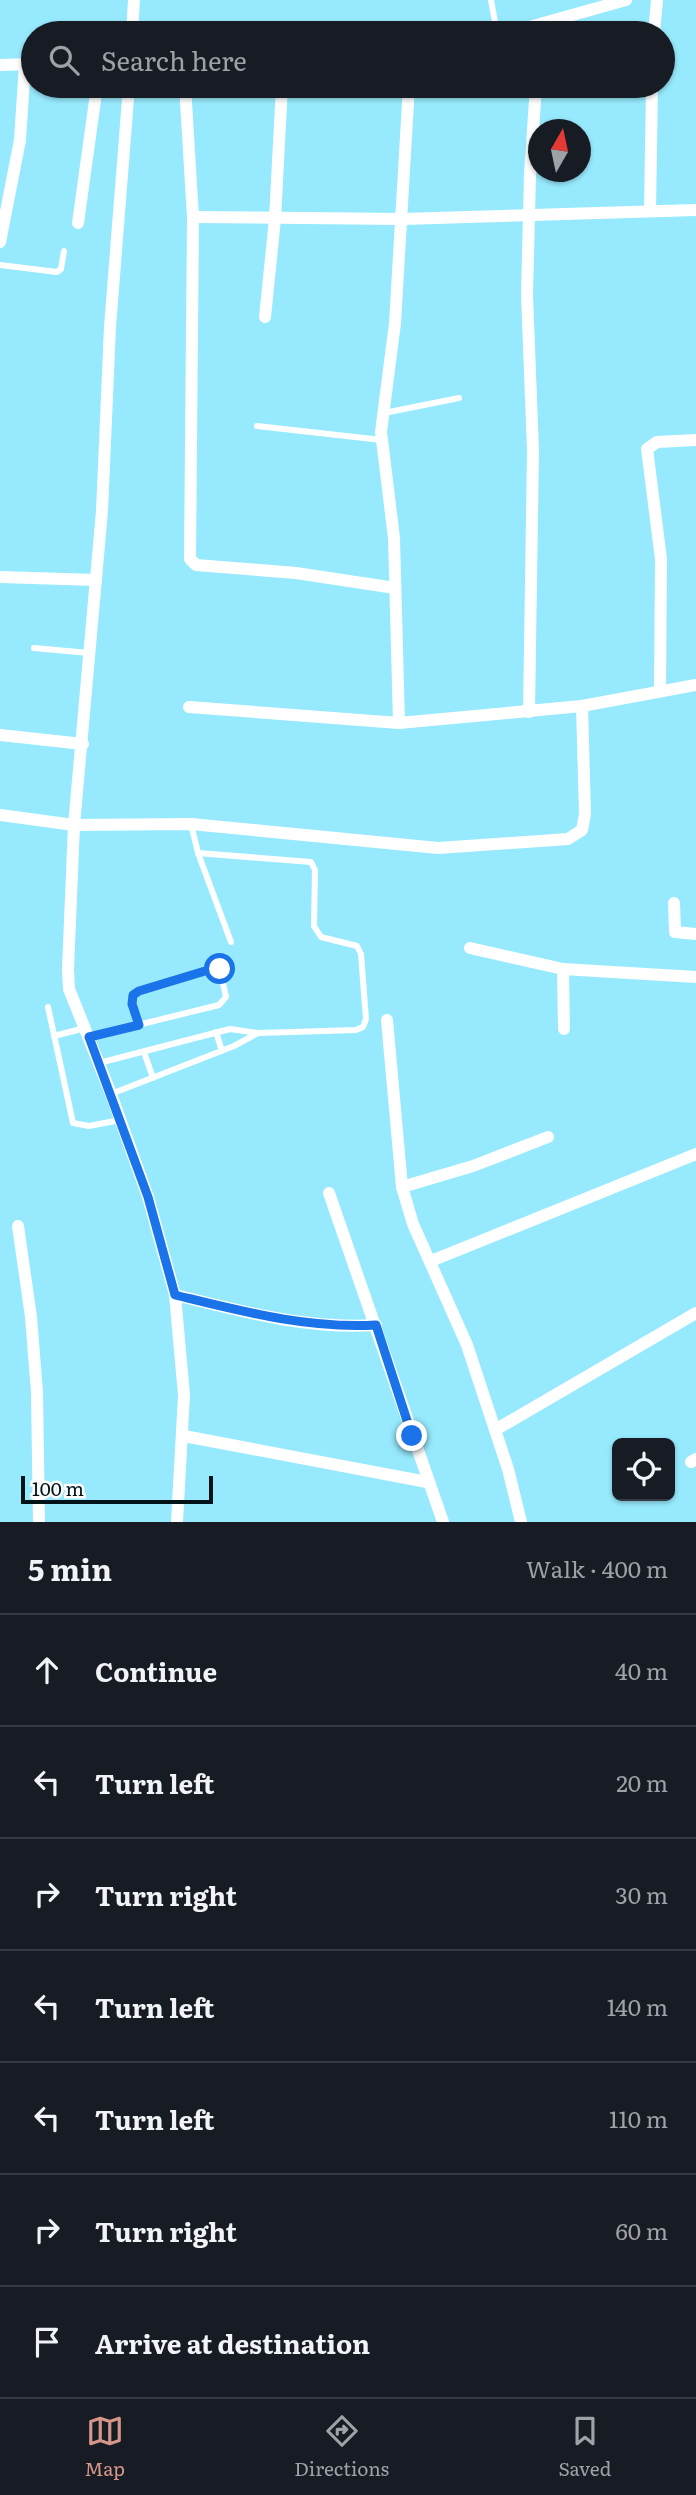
<!DOCTYPE html>
<html lang="en">
<head>
<meta charset="utf-8">
<style>
  body { margin:0; font-family:Literata,serif; background:#242831; color:#f1f3f6 }
  .controls { position:absolute; right:21px; bottom:21px; display:grid; overflow:hidden; border-radius:10px; box-shadow:0 2px 5px #0004 }
  .controls button { width:63px; height:63px; display:grid; place-items:center; padding:0; border:0; border-bottom:2px solid #363941; background:#171b24; color:#f1f3f6; font:35px sans-serif }
  .compass { position:absolute; left:528px; top:119px; width:63px; height:63px; border-radius:50%; background:#171b24; box-shadow:0 2px 5px #0004; rotate:9deg }
  .scale { position:absolute; left:21px; bottom:18px; width:192px; box-sizing:border-box; padding-left:7px; border:4px solid #001319; border-top:0; font-size:19px; line-height:24px; white-space:nowrap; color:#001319; -webkit-text-stroke:5px #fcfcfc; paint-order:stroke }
  .stop { position:absolute; width:21px; height:21px; margin:-16px; border:5px solid #1a73e8; border-radius:50%; background:#fff }
  .stop.end { background:#1a73e8; border-color:#fff; box-shadow:0 2px 7px #0008 }
  .list { margin:0; padding:0; list-style:none }
  h2 { display:flex; justify-content:space-between; align-items:center; height:91px; margin:0; padding:0 28px; font-size:30px }
  h2 small { font-size:23px; font-weight:400; color:#9ea1a6 }
  .list li { display:grid; grid-template-columns:46px 1fr auto; gap:21px; align-items:center; box-sizing:border-box; height:112px; padding:0 28px; border-top:2px solid #363941 }
  .list b { display:block; font-size:26px; white-space:nowrap }
  .list em { font-size:23px; font-style:normal; color:#9ea1a6 }
  .icon { flex:none; width:38px; height:38px; fill:none; stroke:currentColor; stroke-width:2; stroke-linecap:round; stroke-linejoin:round }
  .map { position:relative; flex:none; width:696px; height:1522px; overflow:hidden }
  .search { position:absolute; background:#171b24; box-shadow:0 2px 5px #0004; left:21px; right:21px; top:21px; height:77px; display:flex; align-items:center; gap:18px; box-sizing:border-box; padding:0 24px; border-radius:38px; color:#9ea1a6; font-size:26px }
  .sheet { height:875px; background:#171b24 }
  nav { display:flex; justify-content:space-around; align-items:center; box-sizing:border-box; height:98px; border-top:2px solid #363941; background:#171b24; font-size:19px; color:#9ea1a6 }
  nav a { display:grid; justify-items:center; gap:4px }
  nav .on { color:#d59789 }
  .map>svg:first-child { display:block }
  .lines { fill:none; stroke-linecap:round; stroke-linejoin:round }
  .lane { stroke:#fff; stroke-width:6 }
  .street { stroke:#fff; stroke-width:12 }
  .route { stroke:#1a73e8; stroke-width:9 }
</style>
</head>
<body>
<div class="map">
<svg width="696" height="1522" viewBox="0 0 696 1522">
  <rect width="100%" height="100%" fill="#97eafd"/>
  <g class="lines">
    <g class="lane">
      <path d="M491,0L497,33"/>
      <path d="M0,265L57,272L61,269L64,251"/>
      <path d="M384,413L459,398"/>
      <path d="M257,426L382,440"/>
      <path d="M34,648L89,653"/>
      <path d="M191,824L198,853L231,942"/>
      <path d="M48,1007L73,1123L89,1126L120,1120"/>
      <path d="M216,1032L222,1051"/>
      <path d="M54,1036L85,1028"/>
      <path d="M89,1037L219,1005L226,997L220,969L215,968L139,991L133,995L132,1004L139,1025"/>
      <path d="M144,1052L153,1078"/>
      <path d="M99,1063L230,1029L258,1033L356,1030L363,1027L366,1019L361,954L357,946L321,937L314,926L315,870L311,862L198,853"/>
      <path d="M111,1094L234,1046L258,1033"/>
    </g>
    <g class="street">
      <path d="M132,33L134,0"/>
      <path d="M508,33L626,0"/>
      <path d="M654,33L657,0"/>
      <path d="M0,65L31,64"/>
      <path d="M129,86L110,327L102,511L74,825L68,969L69,989L111,1094L148,1197L175,1295L184,1395L177,1522"/>
      <path d="M185,86L193,217L190,559L196,565L296,573L395,588"/>
      <path d="M650,211L652,86"/>
      <path d="M193,217L402,219L696,210"/>
      <path d="M78,223L97,86"/>
      <path d="M0,242L20,140L25,64"/>
      <path d="M265,317L275,219L282,86"/>
      <path d="M0,577L96,580"/>
      <path d="M660,690L661,559L647,449L657,442L696,440"/>
      <path d="M189,707L399,723L582,706L696,685"/>
      <path d="M529,712L533,451L527,295L530,174L536,86"/>
      <path d="M399,723L394,538L381,432L395,323L409,86"/>
      <path d="M0,735L83,744"/>
      <path d="M0,815L74,825L191,824L438,848L568,839L582,830L585,814L582,706"/>
      <path d="M674,903L675,932L696,934"/>
      <path d="M470,948L563,969L696,977"/>
      <path d="M563,969L564,1029"/>
      <path d="M387,1020L402,1187L413,1224L467,1345L508,1469L521,1522"/>
      <path d="M402,1187L473,1166L548,1137"/>
      <path d="M329,1193L443,1522"/>
      <path d="M18,1226L31,1317L37,1392L39,1522"/>
      <path d="M431,1261L696,1154"/>
      <path d="M175,1295C241,1311 307,1330 376,1325"/>
      <path d="M495,1430L696,1313"/>
      <path d="M184,1436L427,1482"/>
      <path d="M691,1462L696,1459"/>
    </g>
  </g>
  <g class="lines">
    <path class="route" d="M220,969L215,968L139,991L133,995L132,1004L139,1025L89,1037L148,1197L175,1295C241,1311 307,1329 376,1325L412,1436"/>
  </g>
</svg>
<div class="controls">
<button><svg class="icon" aria-label="locate" viewBox="0 0 24 24"><circle cx="12" cy="12" r="6"/><path d="M12 2v4M12 18v4M2 12h4M18 12h4"/></svg></button>
</div>
<svg class="compass" viewBox="-18 -18 36 36"><path d="M0-13l5 13h-10z" fill="#e53935"/><path d="M0 13l5-13h-10z" fill="#9ea1a6"/></svg>
<div class="scale">100 m</div>
<div class="stop" style="left:220px;top:969px"></div>
<div class="stop end" style="left:412px;top:1436px"></div>
<div class="search"><svg class="icon" aria-label="search" viewBox="0 0 24 24"><circle cx="10" cy="10" r="6"/><path d="M15 15l6 6"/></svg>Search here</div>
</div>
<section class="sheet">
<h2>5 min<small>Walk · 400 m</small></h2>
<ul class="list">
<li><svg class="icon" aria-label="ahead" viewBox="0 0 24 24"><path d="M12 20V5M6 11l6-6 6 6"/></svg><div><b>Continue</b></div><em>40 m</em></li>
<li><svg class="icon" aria-label="left" viewBox="0 0 24 24"><path d="M17 20v-9H6M10 6l-5 5 5 5"/></svg><div><b>Turn left</b></div><em>20 m</em></li>
<li><svg class="icon" aria-label="right" viewBox="0 0 24 24"><path d="M7 20v-9h11M14 6l5 5-5 5"/></svg><div><b>Turn right</b></div><em>30 m</em></li>
<li><svg class="icon" aria-label="left" viewBox="0 0 24 24"><path d="M17 20v-9H6M10 6l-5 5 5 5"/></svg><div><b>Turn left</b></div><em>140 m</em></li>
<li><svg class="icon" aria-label="left" viewBox="0 0 24 24"><path d="M17 20v-9H6M10 6l-5 5 5 5"/></svg><div><b>Turn left</b></div><em>110 m</em></li>
<li><svg class="icon" aria-label="right" viewBox="0 0 24 24"><path d="M7 20v-9h11M14 6l5 5-5 5"/></svg><div><b>Turn right</b></div><em>60 m</em></li>
<li><svg class="icon" aria-label="arrive" viewBox="0 0 24 24"><path d="M6 21V4h12l-3 4 3 4H6"/></svg><div><b>Arrive at destination</b></div></li>
</ul>
</section>
<nav>
<a class="on"><svg class="icon" aria-label="map" viewBox="0 0 24 24"><path d="M3 6l6-2 6 2 6-2v14l-6 2-6-2-6 2zM9 4v14M15 6v14"/></svg>Map</a>
<a><svg class="icon" aria-label="directions" viewBox="0 0 24 24"><path d="M12 3l9 9-9 9-9-9zM9 14v-3h6M13 9l2 2-2 2"/></svg>Directions</a>
<a><svg class="icon" aria-label="saved" viewBox="0 0 24 24"><path d="M7 4h10v16l-5-4-5 4z"/></svg>Saved</a>
</nav>
</body>
</html>
